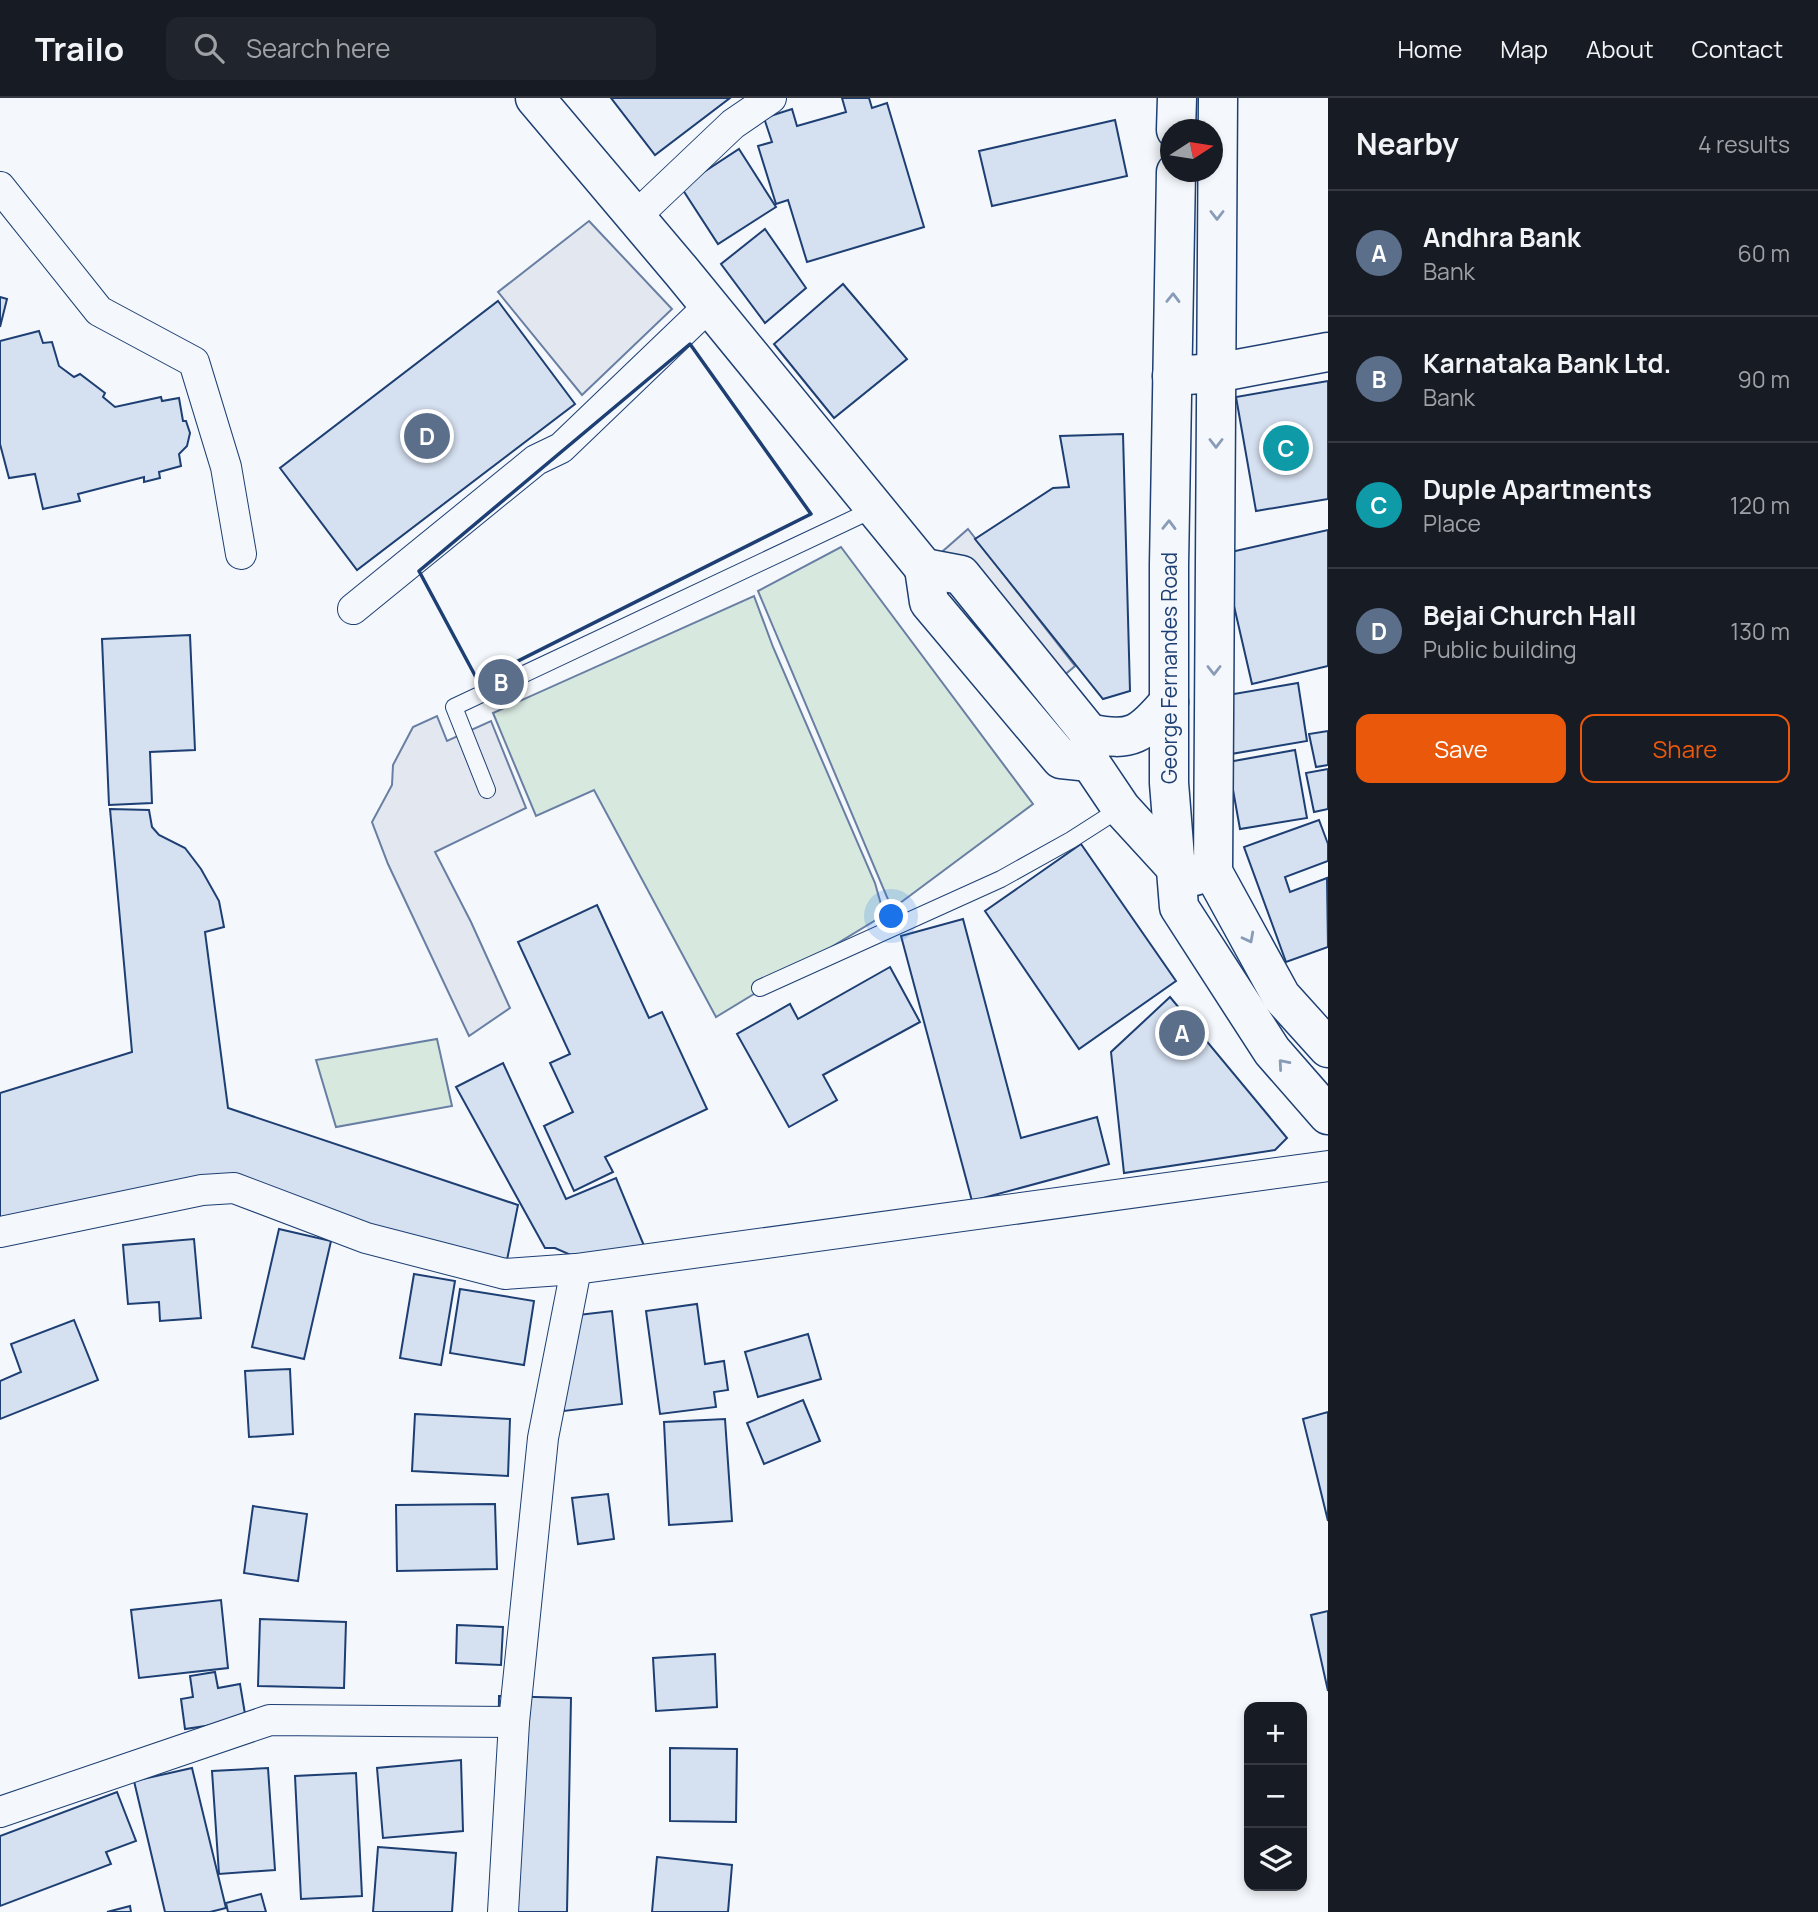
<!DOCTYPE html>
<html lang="en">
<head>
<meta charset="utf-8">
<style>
  body { margin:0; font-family:Manrope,sans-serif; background:#20242c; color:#f1f3f6 }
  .controls { position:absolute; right:21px; bottom:21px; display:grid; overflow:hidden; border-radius:14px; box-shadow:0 4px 10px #0003 }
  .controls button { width:63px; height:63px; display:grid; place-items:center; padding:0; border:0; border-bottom:2px solid #363941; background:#171b24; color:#f1f3f6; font:35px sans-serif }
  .compass { position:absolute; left:1160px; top:21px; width:63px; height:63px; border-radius:50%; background:#171b24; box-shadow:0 4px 10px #0003; rotate:78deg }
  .you { position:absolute; left:892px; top:819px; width:24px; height:24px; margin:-18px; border:5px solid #fff; border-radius:50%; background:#1a73e8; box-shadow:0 0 0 10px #1a73e833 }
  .badge { display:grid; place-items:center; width:46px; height:46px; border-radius:50%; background:#ea580c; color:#fff; font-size:23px; font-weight:700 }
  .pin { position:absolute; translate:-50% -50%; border:4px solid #fff; box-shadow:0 2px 7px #0006 }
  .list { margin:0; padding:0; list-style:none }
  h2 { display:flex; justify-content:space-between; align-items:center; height:91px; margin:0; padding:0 28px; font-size:30px }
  h2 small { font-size:23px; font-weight:400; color:#9ea1a6 }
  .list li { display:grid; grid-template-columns:46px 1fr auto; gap:21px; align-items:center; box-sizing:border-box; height:126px; padding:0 28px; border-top:2px solid #363941 }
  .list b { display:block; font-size:26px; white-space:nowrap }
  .list p { margin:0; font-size:23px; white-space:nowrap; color:#9ea1a6 }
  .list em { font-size:23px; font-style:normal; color:#9ea1a6 }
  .actions { display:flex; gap:14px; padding:21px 28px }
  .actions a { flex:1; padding:16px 0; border:2px solid #ea580c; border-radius:14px; text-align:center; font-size:24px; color:#ea580c }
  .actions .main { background:#ea580c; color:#fff }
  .icon { flex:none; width:38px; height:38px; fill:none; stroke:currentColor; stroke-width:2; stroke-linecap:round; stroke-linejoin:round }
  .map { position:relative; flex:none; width:1328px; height:1814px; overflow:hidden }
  header { display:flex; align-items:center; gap:42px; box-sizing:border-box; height:98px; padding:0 35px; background:#171b24; border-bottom:2px solid #363941 }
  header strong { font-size:33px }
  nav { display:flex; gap:38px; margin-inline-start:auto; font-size:24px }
  .search { width:490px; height:63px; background:#20242c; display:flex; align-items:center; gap:18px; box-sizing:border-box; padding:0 24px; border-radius:14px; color:#9ea1a6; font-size:26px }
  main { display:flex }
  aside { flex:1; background:#171b24 }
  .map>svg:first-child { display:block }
  .green { fill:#d7e8df; stroke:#687fa3; stroke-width:2 }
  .parking { fill:#e3e8f0; stroke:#687fa3; stroke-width:2 }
  .building { fill:#d5e0f0; stroke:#1d3f73; stroke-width:2 }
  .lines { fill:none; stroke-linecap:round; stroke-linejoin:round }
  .lane-casing { stroke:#1d3f73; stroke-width:18 }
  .street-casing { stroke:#1d3f73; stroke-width:32 }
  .secondary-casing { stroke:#1d3f73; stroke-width:41 }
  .primary-casing { stroke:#1d3f73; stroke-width:41 }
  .lane { stroke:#f4f7fb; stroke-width:16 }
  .street { stroke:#f4f7fb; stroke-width:30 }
  .secondary { stroke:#f4f7fb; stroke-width:38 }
  .primary { stroke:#f4f7fb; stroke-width:38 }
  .wall { stroke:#1d3f73; stroke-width:3.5 }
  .oneway { stroke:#889bb7 }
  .labels { text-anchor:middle; stroke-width:5; stroke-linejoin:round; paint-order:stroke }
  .street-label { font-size:21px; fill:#1d3f73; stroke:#f4f7fb }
</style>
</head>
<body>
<header>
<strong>Trailo</strong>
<div class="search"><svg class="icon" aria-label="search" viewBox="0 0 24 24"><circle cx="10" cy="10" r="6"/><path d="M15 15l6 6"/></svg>Search here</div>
<nav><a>Home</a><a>Map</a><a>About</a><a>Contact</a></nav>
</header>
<main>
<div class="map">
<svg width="1328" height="1814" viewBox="0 0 1328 1814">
  <rect width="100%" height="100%" fill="#f4f7fb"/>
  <g class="green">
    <path d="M841,449L1033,706L892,811L758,493Z"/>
    <path d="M754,498L773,549L875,785L884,817L716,919L594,692L536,718L493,615Z"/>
    <path d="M437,941L452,1008L336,1029L316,962Z"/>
  </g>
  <g class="parking">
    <path d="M589,123L672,211L582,297L498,194Z"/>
    <path d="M968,431L1075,568L1048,591L943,453Z"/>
    <path d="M437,618L447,643L491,623L526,710L435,754L471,824L510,910L469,938L388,766L372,724L392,687L393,667L413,629Z"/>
  </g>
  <g class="building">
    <path d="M611,0H730L655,57Z"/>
    <path d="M842,0H869L872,10L887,5L924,129L807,164L788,102L776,106L758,48L772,44L764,20L792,11L797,28L846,14Z"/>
    <path d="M1115,22L1127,78L992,108L979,53Z"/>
    <path d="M739,51L776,109L718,146L681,89Z"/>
    <path d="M765,131L806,190L765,225L721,166Z"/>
    <path d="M843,186L907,261L834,320L774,246Z"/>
    <path d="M0,199L7,201L0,229Z"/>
    <path d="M498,203L575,306L357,472L280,370Z"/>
    <path d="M39,233L43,245L52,244L59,268L74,279L80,276L105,295L103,299L115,309L161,299L162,303L179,300L183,323H186L190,335L187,348L179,356L181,368L159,374L160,380L144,384V379L78,396L80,403L43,411L35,376L9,380L0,346V243Z"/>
    <path d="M1328,283V401L1256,413L1236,299Z"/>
    <path d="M1123,336L1130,593L1103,601L975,441L1053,390L1069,389L1060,338Z"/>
    <path d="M1328,432V568L1252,586L1222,456Z"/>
    <path d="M190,537L195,652L150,654L152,705L109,707L102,541Z"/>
    <path d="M1298,585L1307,643L1231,656L1222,598Z"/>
    <path d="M1328,633V667L1316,669L1309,636Z"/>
    <path d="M1295,652L1307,720L1240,731L1228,664Z"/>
    <path d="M1328,671V711L1314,714L1306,675Z"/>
    <path d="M110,711L149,712L152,729L159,737L185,750L201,771L219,803L224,829L205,834L228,1010L518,1107L505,1172L227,1084L0,1129V995L132,954Z"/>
    <path d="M1319,722L1328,746V763L1285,779L1290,794L1327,780L1328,849L1286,864L1244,749Z"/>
    <path d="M1081,746L1176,883L1079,951L985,813Z"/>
    <path d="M597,807L649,920L662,914L707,1011L605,1059L613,1074L574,1093L544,1028L573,1014L550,965L570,956L518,844Z"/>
    <path d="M963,821L1021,1040L1097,1019L1109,1066L972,1103L901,838Z"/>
    <path d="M890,869L920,924L823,977L837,1002L789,1029L737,936L790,906L798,921Z"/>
    <path d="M1170,899L1287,1040L1275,1052L1124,1075L1111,954Z"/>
    <path d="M503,965L566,1101L616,1080L645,1150L582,1162L555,1150H545L456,989Z"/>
    <path d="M279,1131L331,1143L304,1261L252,1249Z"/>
    <path d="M194,1141L201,1220L160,1223L159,1204L128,1206L123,1147Z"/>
    <path d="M414,1176L455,1183L441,1267L400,1260Z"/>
    <path d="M460,1191L534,1203L524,1267L450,1255Z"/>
    <path d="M697,1206L705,1266L724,1263L728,1292L714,1294L716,1309L660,1316L646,1213Z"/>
    <path d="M612,1213L622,1306L564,1313L553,1220Z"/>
    <path d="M74,1222L98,1282L0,1321V1283L21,1274L11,1246Z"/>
    <path d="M808,1236L821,1281L758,1299L745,1254Z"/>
    <path d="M290,1271L293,1336L249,1339L245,1273Z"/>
    <path d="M803,1302L820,1343L764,1366L747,1325Z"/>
    <path d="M1328,1314V1423L1303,1321Z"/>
    <path d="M415,1316L510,1321L508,1378L412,1373Z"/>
    <path d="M725,1321L732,1423L669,1427L664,1324Z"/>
    <path d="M608,1396L614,1441L578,1446L572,1400Z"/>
    <path d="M495,1406L497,1471L397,1473L396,1407Z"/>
    <path d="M253,1408L307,1416L298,1483L244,1475Z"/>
    <path d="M221,1502L228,1570L139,1580L131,1512Z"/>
    <path d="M1328,1513V1593L1311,1517Z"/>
    <path d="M260,1521L346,1524L344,1590L258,1588Z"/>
    <path d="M457,1527L503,1529L501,1567L456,1565Z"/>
    <path d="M715,1556L717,1609L656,1613L653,1560Z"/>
    <path d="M215,1574L218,1590L240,1586L246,1622L185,1631L181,1601L193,1599L190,1578Z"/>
    <path d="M499,1598L571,1600L567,1814H496Z"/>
    <path d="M670,1650L737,1651L736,1724L670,1723Z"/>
    <path d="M461,1662L463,1733L383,1740L377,1670Z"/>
    <path d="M192,1670L226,1810L210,1814H165L134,1683Z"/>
    <path d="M268,1670L275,1772L219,1776L212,1673Z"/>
    <path d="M356,1675L362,1798L301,1801L295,1678Z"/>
    <path d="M117,1694L136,1743L106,1754L111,1766L0,1808V1738Z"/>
    <path d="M378,1749L456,1755L452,1814H373Z"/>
    <path d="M657,1759L732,1767L728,1814H652Z"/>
    <path d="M261,1796L266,1814H228L226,1805Z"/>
    <path d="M130,1808L131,1814H107Z"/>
  </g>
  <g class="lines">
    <defs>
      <g id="lane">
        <path d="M487,692L454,609L874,411"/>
        <path d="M760,890L1001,781L1071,742L1121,710"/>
      </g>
      <g id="street">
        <path d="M0,89L99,213L194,264L226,369L241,456"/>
        <path d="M635,119L733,26L771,0"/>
        <path d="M353,511L536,362L561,350L709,208"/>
        <path d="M0,1134L202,1092L234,1090L366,1140L505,1176L576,1171L1328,1068"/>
        <path d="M0,1714L270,1622L514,1624"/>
        <path d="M503,1814L514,1624L543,1340L576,1171"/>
      </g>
      <g id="secondary">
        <path d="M535,0L682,174L924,470"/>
        <path d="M1172,278L1216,275L1328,254"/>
        <path d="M924,470L961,477L1089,635L1090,664L1061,661L929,504Z"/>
        <path d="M1090,664L1121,710L1176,770L1195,778"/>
      </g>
      <g id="primary">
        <path d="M1218,0L1213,774L1281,898L1328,950"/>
        <path d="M1176,32L1177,0"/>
        <path d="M1176,74L1169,467V685L1179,809L1272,953L1328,1017"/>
        <path d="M1089,635C1132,645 1142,636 1169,604"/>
      </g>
    </defs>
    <use href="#lane" class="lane-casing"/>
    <use href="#street" class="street-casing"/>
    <use href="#secondary" class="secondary-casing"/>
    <use href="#primary" class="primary-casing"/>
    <use href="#lane" class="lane"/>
    <use href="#street" class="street"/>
    <use href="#secondary" class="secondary"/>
    <use href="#primary" class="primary"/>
    <path class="wall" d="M690,246L811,416L478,583L419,473Z"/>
  </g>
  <defs><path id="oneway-chevron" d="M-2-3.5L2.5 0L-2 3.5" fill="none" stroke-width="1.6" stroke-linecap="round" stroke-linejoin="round" transform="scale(1.75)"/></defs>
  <g class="oneway">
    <use href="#oneway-chevron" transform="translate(1217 117) rotate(90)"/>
    <use href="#oneway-chevron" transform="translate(1173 200) rotate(-89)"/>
    <use href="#oneway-chevron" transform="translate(1216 345) rotate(90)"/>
    <use href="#oneway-chevron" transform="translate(1169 427) rotate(-89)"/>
    <use href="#oneway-chevron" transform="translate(1214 572) rotate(90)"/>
    <use href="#oneway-chevron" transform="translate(1249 840) rotate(62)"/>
    <use href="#oneway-chevron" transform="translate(1283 966) rotate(-131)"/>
  </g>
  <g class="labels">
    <g class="street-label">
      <text transform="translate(1170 570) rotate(-90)" y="7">George Fernandes Road</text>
    </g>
  </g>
</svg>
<div class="controls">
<button>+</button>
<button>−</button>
<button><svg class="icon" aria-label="layers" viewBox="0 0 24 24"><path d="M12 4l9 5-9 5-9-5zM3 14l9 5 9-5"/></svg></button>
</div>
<svg class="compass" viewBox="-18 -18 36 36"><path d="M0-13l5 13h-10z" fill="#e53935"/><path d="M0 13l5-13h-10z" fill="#9ea1a6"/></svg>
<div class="you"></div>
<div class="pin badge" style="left:1182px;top:935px;background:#5c6f8a">A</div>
<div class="pin badge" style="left:501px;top:584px;background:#5c6f8a">B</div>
<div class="pin badge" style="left:1286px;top:350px;background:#0f9aa8">C</div>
<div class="pin badge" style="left:427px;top:338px;background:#5c6f8a">D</div>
</div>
<aside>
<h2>Nearby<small>4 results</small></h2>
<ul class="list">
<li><span class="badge" style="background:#5c6f8a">A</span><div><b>Andhra Bank</b><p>Bank</p></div><em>60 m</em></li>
<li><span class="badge" style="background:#5c6f8a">B</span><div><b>Karnataka Bank Ltd.</b><p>Bank</p></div><em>90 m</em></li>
<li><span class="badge" style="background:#0f9aa8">C</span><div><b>Duple Apartments</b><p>Place</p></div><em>120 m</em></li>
<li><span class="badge" style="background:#5c6f8a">D</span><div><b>Bejai Church Hall</b><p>Public building</p></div><em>130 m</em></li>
</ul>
<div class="actions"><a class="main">Save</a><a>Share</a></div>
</aside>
</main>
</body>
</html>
